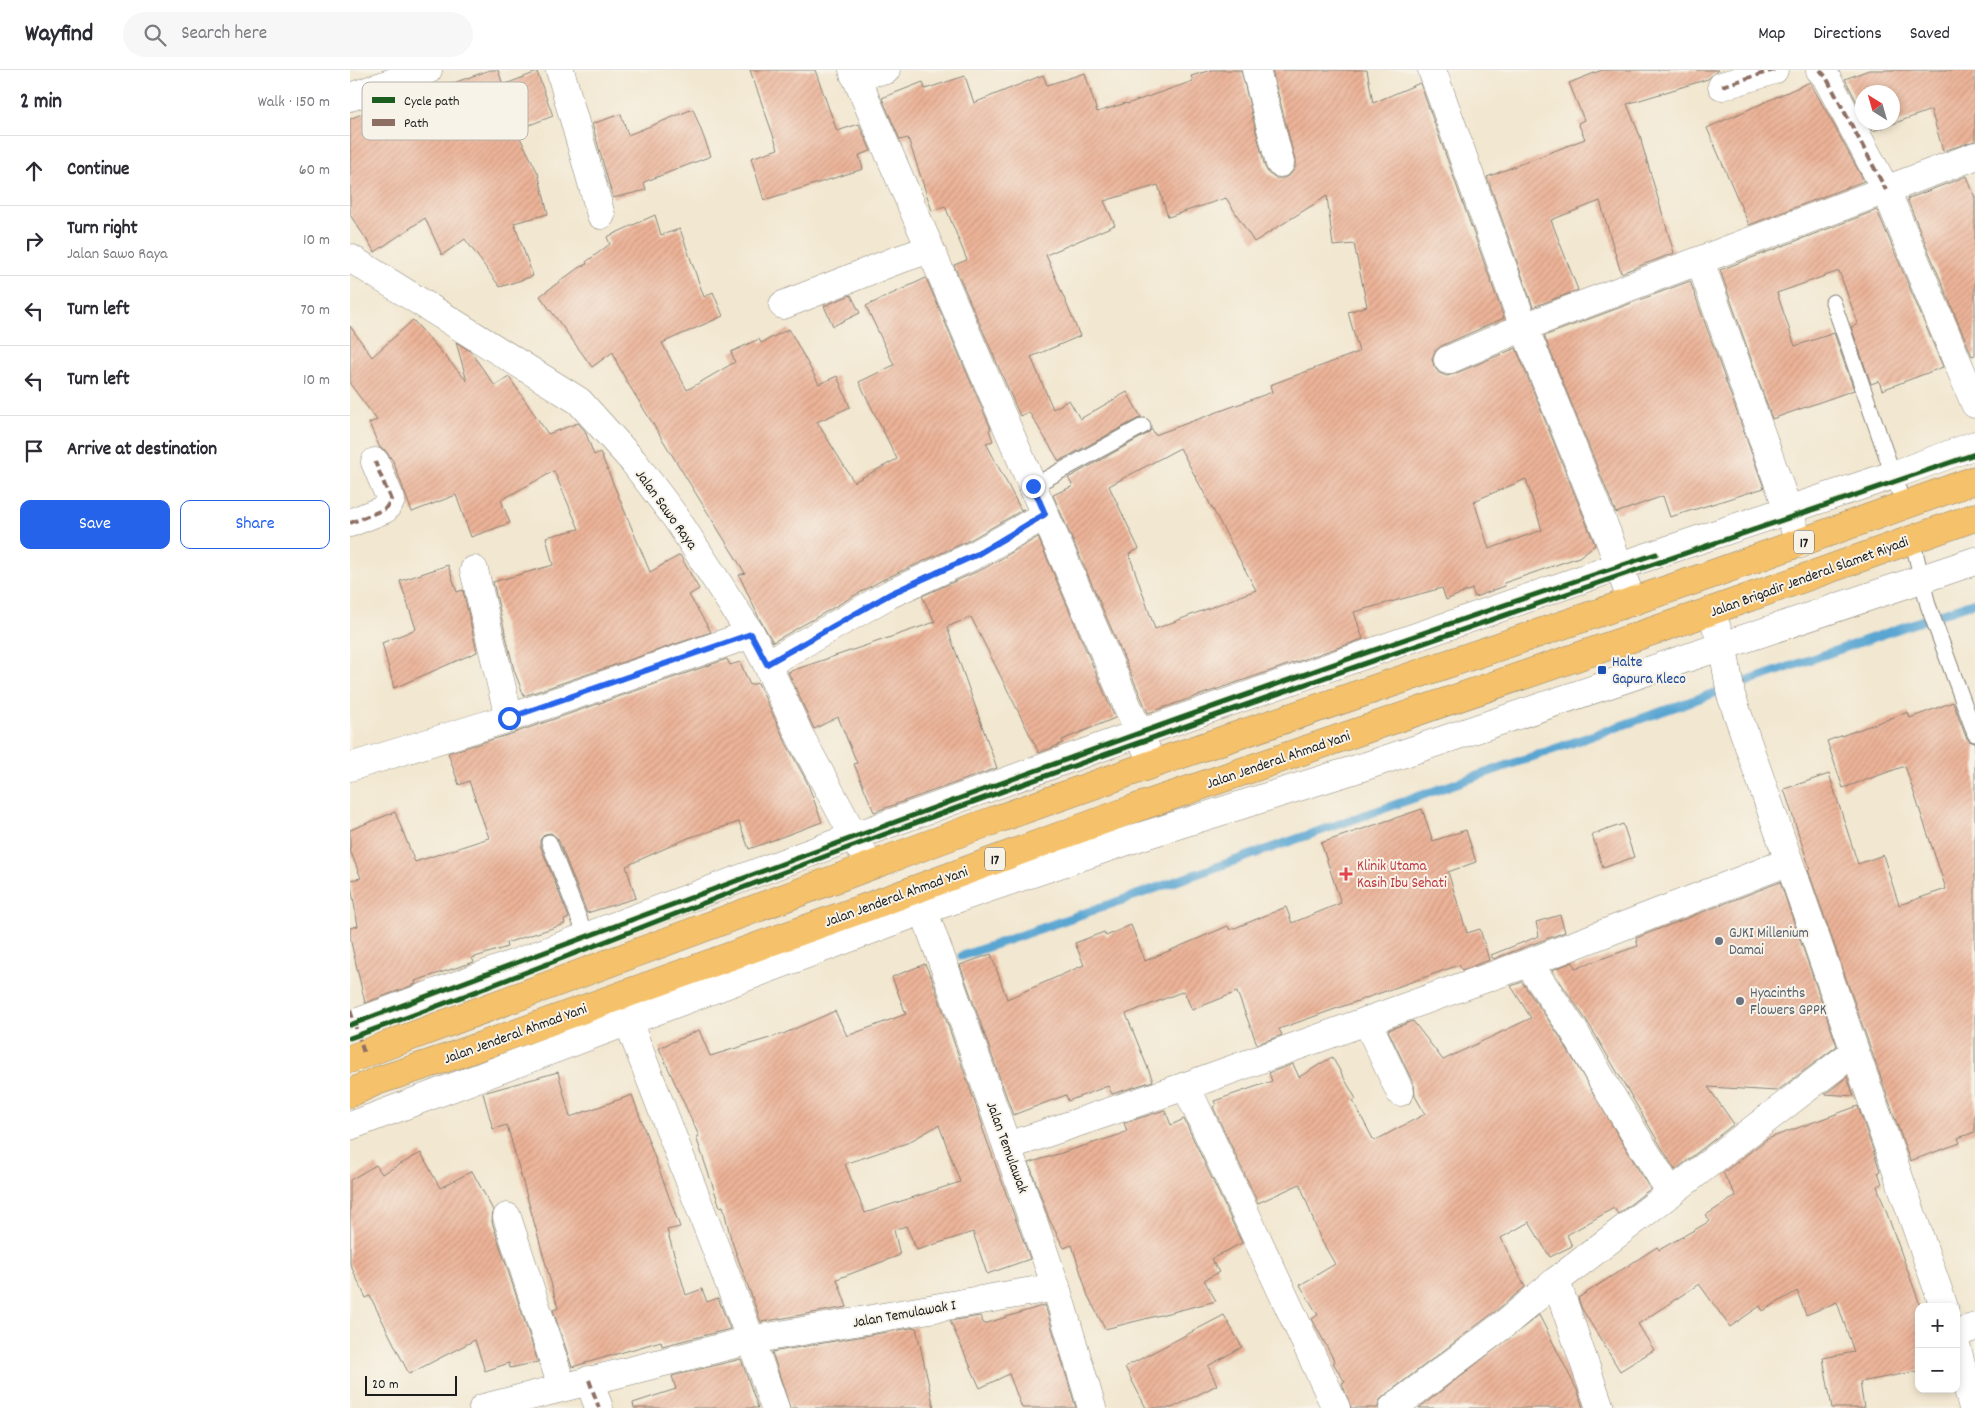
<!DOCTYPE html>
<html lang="en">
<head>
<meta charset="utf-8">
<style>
  body { margin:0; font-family:Dekko,sans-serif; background:#f7f7f7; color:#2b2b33 }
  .controls { position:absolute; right:15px; bottom:15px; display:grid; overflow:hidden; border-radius:10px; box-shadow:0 2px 8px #0003 }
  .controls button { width:45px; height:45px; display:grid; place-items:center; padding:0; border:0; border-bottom:1px solid #e1e1e2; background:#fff; color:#2b2b33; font:25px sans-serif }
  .compass { position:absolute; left:1505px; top:15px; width:45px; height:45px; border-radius:50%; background:#fff; box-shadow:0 2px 8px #0003; rotate:323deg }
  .scale { position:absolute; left:15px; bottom:12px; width:92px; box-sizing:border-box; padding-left:5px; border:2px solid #1c1c1c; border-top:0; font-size:14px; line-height:18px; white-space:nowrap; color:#1c1c1c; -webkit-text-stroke:4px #f7f3e8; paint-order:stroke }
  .stop { position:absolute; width:15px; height:15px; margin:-11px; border:4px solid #2563eb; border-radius:50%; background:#fff }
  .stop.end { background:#2563eb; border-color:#fff; box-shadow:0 1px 5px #0008 }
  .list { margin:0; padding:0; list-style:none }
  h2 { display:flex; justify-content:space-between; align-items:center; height:65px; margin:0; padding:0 20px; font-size:21px }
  h2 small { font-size:16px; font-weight:400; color:#7c7c81 }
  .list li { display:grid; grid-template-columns:32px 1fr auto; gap:15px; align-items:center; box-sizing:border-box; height:70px; padding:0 20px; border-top:1px solid #e1e1e2 }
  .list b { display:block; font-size:19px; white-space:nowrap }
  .list p { margin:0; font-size:16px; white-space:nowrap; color:#7c7c81 }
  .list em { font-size:16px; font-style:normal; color:#7c7c81 }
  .actions { display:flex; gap:10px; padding:15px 20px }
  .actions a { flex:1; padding:11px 0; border:1px solid #2563eb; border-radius:10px; text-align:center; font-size:18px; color:#2563eb }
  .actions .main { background:#2563eb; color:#fff }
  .icon { flex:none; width:28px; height:28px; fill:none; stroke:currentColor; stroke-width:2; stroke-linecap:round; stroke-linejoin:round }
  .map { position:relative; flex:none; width:1625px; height:1338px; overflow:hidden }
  header { display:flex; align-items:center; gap:30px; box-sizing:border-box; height:70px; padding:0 25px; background:#fff; border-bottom:1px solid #e1e1e2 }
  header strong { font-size:24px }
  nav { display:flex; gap:28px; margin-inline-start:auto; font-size:18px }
  .search { width:350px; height:45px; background:#f7f7f7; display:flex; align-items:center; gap:12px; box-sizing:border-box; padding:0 18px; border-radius:28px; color:#7c7c81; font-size:19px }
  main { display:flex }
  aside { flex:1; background:#fff }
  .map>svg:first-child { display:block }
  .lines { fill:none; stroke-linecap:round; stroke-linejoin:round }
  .stream { stroke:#5aa6d2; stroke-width:9 }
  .building { fill:url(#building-hatch); fill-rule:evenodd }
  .service-casing { stroke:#878276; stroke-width:17 }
  .minor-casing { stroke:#878276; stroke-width:29 }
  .trunk-casing { stroke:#878276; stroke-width:29 }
  .service { stroke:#fff; stroke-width:15 }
  .minor { stroke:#fff; stroke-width:28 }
  .trunk { stroke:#f5c16b; stroke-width:28 }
  .quiet { stroke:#8d6e63; stroke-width:4; stroke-dasharray:8 4; stroke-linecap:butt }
  .cycleway-casing { stroke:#f7f3e8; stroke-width:8 }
  .cycleway { stroke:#1b5e20; stroke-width:5 }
  .route { stroke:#2563eb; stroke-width:6 }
  .transit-dot { fill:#1a4fb4; stroke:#f7f3e8; stroke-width:2 }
  .health-dot { fill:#e0444e; stroke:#f7f3e8; stroke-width:2 }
  .worship-dot { fill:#6b7280; stroke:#f7f3e8; stroke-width:2 }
  .labels { text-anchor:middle; stroke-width:4; stroke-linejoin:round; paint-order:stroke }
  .shield { fill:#f7f3e8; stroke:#5e5c59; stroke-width:1 }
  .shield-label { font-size:14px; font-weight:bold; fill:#1c1c1c }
  .street-label { font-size:15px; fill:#1c1c1c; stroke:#f7f3e8 }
  .transit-label { font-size:15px; fill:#164399; stroke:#f7f3e8; text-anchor:start }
  .health-label { font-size:15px; fill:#be3a42; stroke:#f7f3e8; text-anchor:start }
  .worship-label { font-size:15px; fill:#5b616d; stroke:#f7f3e8; text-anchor:start }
  .key { fill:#f7f3e8; stroke:#b5b2ab; stroke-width:1 }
  .key-label { font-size:14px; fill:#1c1c1c }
</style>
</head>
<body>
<header>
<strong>Wayfind</strong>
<div class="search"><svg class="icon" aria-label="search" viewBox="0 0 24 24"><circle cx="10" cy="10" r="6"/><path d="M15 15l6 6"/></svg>Search here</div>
<nav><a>Map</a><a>Directions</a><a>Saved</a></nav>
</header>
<main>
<aside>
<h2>2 min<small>Walk · 150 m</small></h2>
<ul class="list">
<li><svg class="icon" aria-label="ahead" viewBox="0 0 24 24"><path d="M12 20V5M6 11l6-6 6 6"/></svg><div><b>Continue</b></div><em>60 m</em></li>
<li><svg class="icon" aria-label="right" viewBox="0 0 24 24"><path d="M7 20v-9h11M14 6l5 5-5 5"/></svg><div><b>Turn right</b><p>Jalan Sawo Raya</p></div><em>10 m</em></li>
<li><svg class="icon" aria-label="left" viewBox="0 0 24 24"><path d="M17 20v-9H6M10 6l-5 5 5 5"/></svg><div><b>Turn left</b></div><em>70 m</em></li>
<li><svg class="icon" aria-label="left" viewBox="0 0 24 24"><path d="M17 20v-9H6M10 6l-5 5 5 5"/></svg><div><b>Turn left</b></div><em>10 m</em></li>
<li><svg class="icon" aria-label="arrive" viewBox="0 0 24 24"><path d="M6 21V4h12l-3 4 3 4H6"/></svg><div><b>Arrive at destination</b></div></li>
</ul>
<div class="actions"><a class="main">Save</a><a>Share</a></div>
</aside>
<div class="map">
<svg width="1625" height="1338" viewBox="0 0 1625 1338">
  <defs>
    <pattern id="building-hatch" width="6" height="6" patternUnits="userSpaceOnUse" patternTransform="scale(1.25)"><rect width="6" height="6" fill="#ecb398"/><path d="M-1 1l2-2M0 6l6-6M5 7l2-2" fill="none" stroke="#ca9982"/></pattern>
  </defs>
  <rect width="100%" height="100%" fill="#f7f3e8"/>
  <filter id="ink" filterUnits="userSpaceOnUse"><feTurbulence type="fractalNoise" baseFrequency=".02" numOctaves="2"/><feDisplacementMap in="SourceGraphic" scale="10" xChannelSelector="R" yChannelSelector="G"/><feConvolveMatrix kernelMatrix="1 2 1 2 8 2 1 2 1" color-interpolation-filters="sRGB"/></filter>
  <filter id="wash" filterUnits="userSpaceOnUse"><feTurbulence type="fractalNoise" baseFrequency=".0096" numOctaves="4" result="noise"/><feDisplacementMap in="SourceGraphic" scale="20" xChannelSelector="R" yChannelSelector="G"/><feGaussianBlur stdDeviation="1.12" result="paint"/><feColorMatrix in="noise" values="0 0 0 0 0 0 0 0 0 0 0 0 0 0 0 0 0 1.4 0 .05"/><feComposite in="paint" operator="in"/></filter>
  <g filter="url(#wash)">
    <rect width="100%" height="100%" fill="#f2e7d0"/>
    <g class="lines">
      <path class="stream" d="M612,886L1625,532"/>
    </g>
    <g id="blocks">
      <g class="building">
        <path d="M140,0H148L153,15L187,2L203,46L166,60L188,103L198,144L164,153L183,206L150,217L115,169L92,185L75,148L25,182L0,145V49L26,38L33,54L82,34L78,22Z"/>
        <path d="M400,0H465L487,61L509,54L521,81L509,85L513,99L414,130L401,88L428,79Z"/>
        <path d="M861,0H891L915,97L919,104L926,108H934L941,104L945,98V90L922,0H1017L1023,33L1070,13L1154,248L1091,276L1085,281L1082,289L1084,296L1089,303L1097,306L1104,304L1166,278L1245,475L1229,487L1154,513L1155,516L1125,527L1122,519L1096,530L1092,518L1004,542L1013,569L798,643L703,425L723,416L718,408L797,364L802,359L805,365L922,322L920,315L1009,282L998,242L1017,236L1004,174L983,176L977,126L904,172L876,128L818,147L808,115L754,131L765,155L696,185L730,266L681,287L703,339L719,330L730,349L777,322L791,347L709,391L679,342L670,346L604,195L617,190L595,136L582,141L558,68L550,70L532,28L573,12L575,19L615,6L624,33L693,5L697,15L735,3L747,42L776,33L777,34L843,11L841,6ZM830,378L906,520L805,559L779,484L789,479L759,416ZM1176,409L1192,460L1139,479L1124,431Z"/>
        <path d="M1252,0H1368L1358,9L1277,34L1292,71H1291L1324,183L1271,203L1250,131L1201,150L1228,220L1183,237L1137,107L1235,69L1228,53L1234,50L1219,13Z"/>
        <path d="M1519,0H1625V71L1593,81L1581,40L1523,61L1518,52H1542V22H1512V42L1495,9Z"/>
        <path d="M1460,12L1514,111L1399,155L1357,58Z"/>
        <path d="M343,39L361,86L294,112L296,120L263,128L242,54L271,44L278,65Z"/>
        <path d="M1617,106L1625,128V285L1622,286L1557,129Z"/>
        <path d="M1527,140L1593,297L1532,320L1529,311L1521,314L1501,257L1508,254L1489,201L1427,223L1445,276L1484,263L1504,320L1422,349L1370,200Z"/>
        <path d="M305,145L311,165L330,159L354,227L363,222L373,246L312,273L337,320L385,292L381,282L409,269L411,273L439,259L469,314L487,306L500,337L467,352L504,412L547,389L509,312L544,295L516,236L576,208L641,359L639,360L643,371L636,373L671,440L674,439L620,470L532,510L423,572L409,548L389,505L395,503L277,312L267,293L263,282L242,297L190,226L228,198L237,194L236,192L260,174L257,167Z"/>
        <path d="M1340,211L1414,418L1320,447L1313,426L1266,443L1194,266Z"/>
        <path d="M501,225L510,243L483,256L474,236Z"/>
        <path d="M63,250L117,311L106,272L120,281L145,316L159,307L198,364L228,353L235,361L244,385L250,382L300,502L330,485L349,519L339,525L361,562L174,626L164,600L143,512L203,495L196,467L229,459L204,401L151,430L160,453L121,467L106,425L62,442L43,391L35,380L30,378L19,353L27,350L0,314V256L22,287Z"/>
        <path d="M688,467L765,648L712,670L713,673L689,683L621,547L597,557L647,698L524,742L504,694L507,693L488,647L464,659L438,602L585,552L572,526L635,498Z"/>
        <path d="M98,495L107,522L113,520L127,582L44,618L32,573L66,559L50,511Z"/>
        <path d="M377,589L380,595L390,592L400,615L408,613L436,673L457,712L472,752L399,779L389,752L338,768L276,796L286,828L237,843L208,769L201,763L195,764L190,770V775L219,848L214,850L215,854L156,873L157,877L122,888L124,892L65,911L66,914L15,933L0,868V858L8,856L0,810L11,808L0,780V760L45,742L65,792L139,768L119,711L109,715L98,683L164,663Z"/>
        <path d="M1603,632L1616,667L1619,671L1625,673V1062L1608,1068L1610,1073L1560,1091L1458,800L1460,799L1434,719L1479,704L1508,794L1533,785L1549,835L1596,819L1555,696L1493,718L1477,671L1558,642L1560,648Z"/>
        <path d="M1072,739L1083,771L1116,760L1126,792L1098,802L1117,863L1130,859L1139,890L1112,900L1109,895L929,959L932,965L907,974L887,922L842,940L834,921L776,944L803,1011L762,1024L758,1016L718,1031L716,1025L663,1045L610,895L641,884L657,929L734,895L725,873L754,862L756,866L781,855L795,891L878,856L880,860L936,837L942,853L991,833L971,773Z"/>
        <path d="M1273,754L1284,787L1253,798L1242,765Z"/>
        <path d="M1430,812L1487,976L1427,1021L1358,1017L1384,1054L1325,1100L1237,951L1202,900L1223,892L1225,898L1288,876L1286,868Z"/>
        <path d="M1210,845L1215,862L1143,889L1141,885L1189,866L1186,852Z"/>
        <path d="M575,894L582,909L633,1056L632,1057L680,1189L637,1204L623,1162L567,1180L556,1156L544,1160L550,1185L487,1209L497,1237L411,1252L381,1169L373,1136L370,1137L346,1067L349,1066L309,978L349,960L360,986L433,964L485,941L497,966L556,944L542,907ZM589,1055L610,1112L515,1143L495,1094L557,1073Z"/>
        <path d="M1172,912L1210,967L1300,1119L1268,1144L1264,1138L1217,1165L1222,1176L1200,1187L1179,1152L1151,1168L1175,1217L1147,1240L1034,1326L1029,1331L1028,1338H1001L992,1313L995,1312L983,1293L985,1292L962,1249L968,1245L950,1215L985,1194L970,1168L950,1114L908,1133L863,1037L866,1035L864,1031L922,1011L919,1003L943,994L949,1007L982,987L1006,1029L1003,1031L1024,1071L1075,1044L1065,1026L1064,1015L1038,960L1063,951L1093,990L1181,948L1161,916Z"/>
        <path d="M208,1002L220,1047L282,1025L330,1157L317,1160L336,1225L352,1219L357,1232L368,1228L380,1259L312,1276L311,1271L222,1297L203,1240L208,1238L157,1055L143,1059L133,1023Z"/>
        <path d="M1497,1007L1504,1026L1475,1024Z"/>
        <path d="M1508,1036L1530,1101L1528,1102L1532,1114L1527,1116L1569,1232V1301L1510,1312L1514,1338H1482L1473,1288L1504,1282L1487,1232L1456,1245L1447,1221L1413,1241L1410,1236L1380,1257L1349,1214L1288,1254L1304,1280L1270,1301L1232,1239L1228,1228L1307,1177L1309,1180L1360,1151L1356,1145L1386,1126L1373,1103L1417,1069Z"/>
        <path d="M815,1040L821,1055L834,1049L892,1173L861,1189L869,1202L854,1210L866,1231L755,1259L738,1226L722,1175L714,1178L699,1149L679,1093L769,1065L777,1061L774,1053Z"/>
        <path d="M71,1083L90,1118L122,1101L143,1140L142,1152L188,1292L160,1298L159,1293L135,1301L125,1270L59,1304L20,1226L16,1228L0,1194V1110L26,1095L32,1104Z"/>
        <path d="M695,1235L726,1338H672L659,1304L630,1318L600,1251L630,1246L634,1254Z"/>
        <path d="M874,1245L892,1277L858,1296L867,1315L822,1338H796L775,1297Z"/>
        <path d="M1189,1245L1228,1322L1233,1338H1069Z"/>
        <path d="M566,1257L584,1338H440L422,1282Z"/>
        <path d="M391,1289L408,1338H284L283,1333L326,1319L322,1306Z"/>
      </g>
    </g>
  </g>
  <g filter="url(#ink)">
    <use href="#blocks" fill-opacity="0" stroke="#878276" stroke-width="1"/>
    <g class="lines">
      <defs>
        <g id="service">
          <path d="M1483,232L1554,436"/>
          <path d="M683,416L793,356"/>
          <path d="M1562,469L1578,535L1625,664"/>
          <path d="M199,772L236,866"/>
        </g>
        <g id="minor">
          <path d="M210,0L251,145"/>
          <path d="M503,0L796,679"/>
          <path d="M906,0L930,93"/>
          <path d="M1082,0L1174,257L1257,463L1282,532"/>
          <path d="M1470,0L1476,7L1536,120L1625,334"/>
          <path d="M504,4L536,0"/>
          <path d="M1372,16L1424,0"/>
          <path d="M0,27L78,0"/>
          <path d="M0,188L229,331L283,391L326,448L401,564L417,594L450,666L513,783"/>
          <path d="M1350,191L1450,474"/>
          <path d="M433,235L542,192L580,179"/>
          <path d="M1098,290L1174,257L1625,86"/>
          <path d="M0,453L35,439L41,430L25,392"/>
          <path d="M124,500L159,648"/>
          <path d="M1361,541L1373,577L1381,625L1594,1237"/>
          <path d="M417,594L540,524L627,484L695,445"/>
          <path d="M0,697L159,648L401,564"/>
          <path d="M567,823L597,904L706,1217L742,1338"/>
          <path d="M1178,893L1223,959L1259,1022L1321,1123"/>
          <path d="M271,933L401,1270L425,1338"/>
          <path d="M1017,951L1050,1022"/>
          <path d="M0,955L505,766L790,663L1270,496L1543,405L1625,375"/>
          <path d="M836,1016L986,1338"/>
          <path d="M0,1056L574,840L792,766L1016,696L1625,491"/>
          <path d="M658,1076L836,1016L1178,893L1438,792"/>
          <path d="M157,1147L212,1317"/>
          <path d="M1206,1211L1250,1338"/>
          <path d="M1606,1263L1625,1257"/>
          <path d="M1606,1275L1623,1338"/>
          <path d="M239,1310L249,1338"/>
          <path d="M133,1338L401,1270L706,1217"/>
          <path d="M1043,1338L1157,1252L1206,1211L1504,982"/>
        </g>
        <g id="trunk">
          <path d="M0,989L631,755L803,694L1357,506L1625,410"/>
          <path d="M0,1023L27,1011L103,986L531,832L783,739L1361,541L1625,447"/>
        </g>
      </defs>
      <use href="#service" class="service-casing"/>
      <use href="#minor" class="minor-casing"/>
      <use href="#trunk" class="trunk-casing"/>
      <use href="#service" class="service"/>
      <use href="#minor" class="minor"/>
      <use href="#trunk" class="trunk"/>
      <g class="quiet">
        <path d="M1470,0L1476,7L1536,120"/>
        <path d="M1372,16L1424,0"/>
        <path d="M0,453L35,439L41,430L25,392"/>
        <path d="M417,594L540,524L627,484L695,445"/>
        <path d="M0,940L14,983"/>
        <path d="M239,1310L249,1338"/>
      </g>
      <defs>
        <g id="cycleway">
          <path d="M0,955C433,793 866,630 1306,484"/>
          <path d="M0,968C172,907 340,836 511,773C880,637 1253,512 1625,384"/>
        </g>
      </defs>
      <use href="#cycleway" class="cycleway-casing"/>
      <use href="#cycleway" class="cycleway"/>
    </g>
  </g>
  <g class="lines" filter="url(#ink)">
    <path class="route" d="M159,648L401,564L417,594L540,524L628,484L695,444L683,416"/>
  </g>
  <rect class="transit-dot" x="1247" y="595" width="10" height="10" rx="2.5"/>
  <path class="health-dot" d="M993.5 796.5h5v5h5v5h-5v5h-5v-5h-5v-5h5z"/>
  <g class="worship-dot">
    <circle cx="1369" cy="871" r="5"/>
    <circle cx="1390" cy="931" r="5"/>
  </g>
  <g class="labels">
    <g class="shield">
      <rect x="1444" y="460.5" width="20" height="23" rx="4"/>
      <rect x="635" y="777.5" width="20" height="23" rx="4"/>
    </g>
    <g class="shield-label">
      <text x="1454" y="477">17</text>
      <text x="645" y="794">17</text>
    </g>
    <g class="street-label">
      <text transform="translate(317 439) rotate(54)" y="5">Jalan Sawo Raya</text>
      <text transform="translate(1459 506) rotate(-20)" y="5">Jalan Brigadir Jenderal Slamet Riyadi</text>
      <text transform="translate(928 689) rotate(-19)" y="5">Jalan Jenderal Ahmad Yani</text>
      <text transform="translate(546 826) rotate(-20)" y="5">Jalan Jenderal Ahmad Yani</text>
      <text transform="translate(165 963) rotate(-20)" y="5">Jalan Jenderal Ahmad Yani</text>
      <text transform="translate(658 1077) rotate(70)" y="5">Jalan Temulawak</text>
      <text transform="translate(554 1243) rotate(-10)" y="5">Jalan Temulawak I</text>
    </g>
    <g class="transit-label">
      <text x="1262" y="596">Halte<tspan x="1262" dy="17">Gapura Kleco</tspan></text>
    </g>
    <g class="health-label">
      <text x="1007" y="800">Klinik Utama<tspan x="1007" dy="17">Kasih Ibu Sehati</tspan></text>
    </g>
    <g class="worship-label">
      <text x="1379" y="867">GJKI Millenium<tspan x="1379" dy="17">Damai</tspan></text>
      <text x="1400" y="927">Hyacinths<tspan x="1400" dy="17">Flowers GPPK</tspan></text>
    </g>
  </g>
  <rect x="12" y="12" width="166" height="58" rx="8" class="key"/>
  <rect x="22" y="27" width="23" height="6" fill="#1b5e20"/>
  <rect x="22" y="49" width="23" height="7" fill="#8d6e63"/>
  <g class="key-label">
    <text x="54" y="35">Cycle path</text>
    <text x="54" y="57">Path</text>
  </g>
</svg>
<div class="controls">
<button>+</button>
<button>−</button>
</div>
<svg class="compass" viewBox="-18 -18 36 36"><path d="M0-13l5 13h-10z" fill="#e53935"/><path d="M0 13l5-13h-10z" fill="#7c7c81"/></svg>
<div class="scale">20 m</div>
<div class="stop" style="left:159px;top:648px"></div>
<div class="stop end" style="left:683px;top:416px"></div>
</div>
</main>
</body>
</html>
